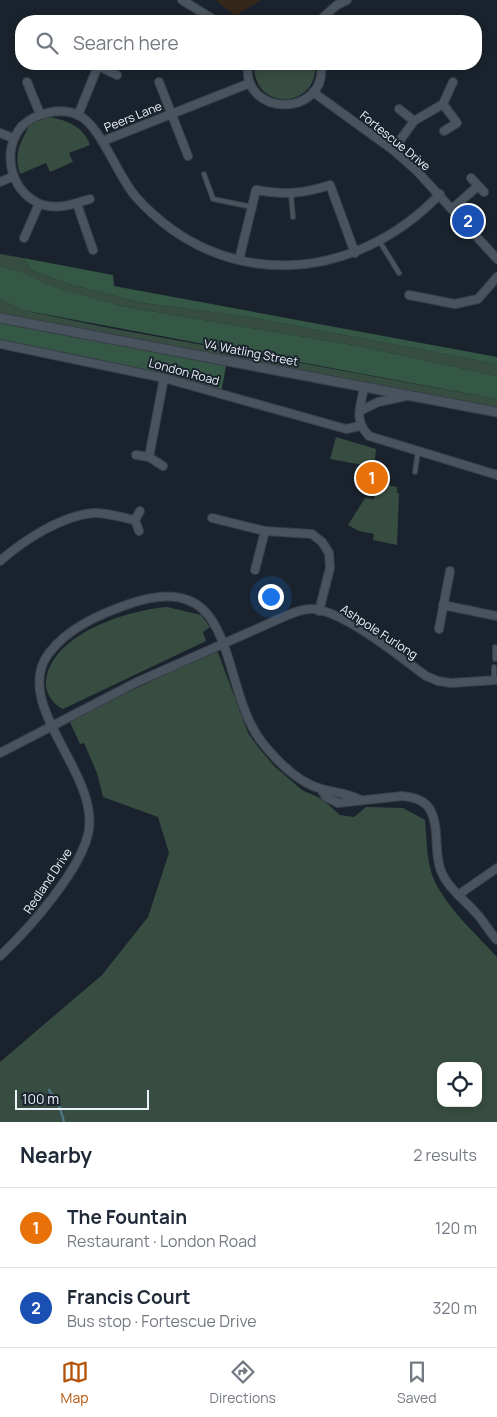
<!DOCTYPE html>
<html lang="en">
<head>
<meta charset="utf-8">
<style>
  body { margin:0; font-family:Manrope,sans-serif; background:#f6f6f7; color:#1f2937 }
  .controls { position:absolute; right:15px; bottom:15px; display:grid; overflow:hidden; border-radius:10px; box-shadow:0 2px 8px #0003 }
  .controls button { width:45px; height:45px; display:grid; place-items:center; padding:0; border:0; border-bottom:1px solid #e0e1e3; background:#fff; color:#1f2937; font:25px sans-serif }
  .scale { position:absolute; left:15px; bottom:12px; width:134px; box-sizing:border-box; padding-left:5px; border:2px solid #ecf2f9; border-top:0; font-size:14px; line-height:18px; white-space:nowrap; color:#ecf2f9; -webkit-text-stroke:4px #1a232d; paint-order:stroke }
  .you { position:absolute; left:270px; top:596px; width:18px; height:18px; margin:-12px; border:4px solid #fff; border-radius:50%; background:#1a73e8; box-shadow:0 0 0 8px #1a73e833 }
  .badge { display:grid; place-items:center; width:32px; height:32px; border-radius:50%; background:#b45309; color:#fff; font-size:16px; font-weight:700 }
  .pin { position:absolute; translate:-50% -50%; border:2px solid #fff; box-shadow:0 1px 5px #0006 }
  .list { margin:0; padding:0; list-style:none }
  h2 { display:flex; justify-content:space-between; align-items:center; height:65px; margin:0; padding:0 20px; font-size:21px }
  h2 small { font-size:16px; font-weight:400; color:#747a83 }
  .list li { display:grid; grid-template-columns:32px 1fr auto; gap:15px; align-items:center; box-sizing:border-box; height:80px; padding:0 20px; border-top:1px solid #e0e1e3 }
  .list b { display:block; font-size:19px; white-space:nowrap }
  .list p { margin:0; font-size:16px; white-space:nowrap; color:#747a83 }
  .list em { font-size:16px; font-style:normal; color:#747a83 }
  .icon { flex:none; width:28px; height:28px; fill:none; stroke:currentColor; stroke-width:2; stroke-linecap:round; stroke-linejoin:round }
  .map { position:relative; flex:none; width:497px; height:1122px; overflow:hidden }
  .search { position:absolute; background:#fff; box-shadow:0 2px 8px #0003; left:15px; right:15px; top:15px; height:55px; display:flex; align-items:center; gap:12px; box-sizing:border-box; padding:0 18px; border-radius:20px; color:#747a83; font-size:19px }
  .sheet { height:225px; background:#fff }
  nav { display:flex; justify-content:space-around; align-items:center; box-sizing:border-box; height:70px; border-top:1px solid #e0e1e3; background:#fff; font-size:14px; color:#747a83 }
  nav a { display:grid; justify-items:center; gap:2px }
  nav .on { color:#b45309 }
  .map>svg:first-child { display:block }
  .education { fill:#342719 }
  .green { fill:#384d41; fill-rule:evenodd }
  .forest { fill:#345845 }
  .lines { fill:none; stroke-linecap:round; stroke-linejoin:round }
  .stream { stroke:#4a7683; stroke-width:2.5 }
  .service-casing { stroke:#383f47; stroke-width:6 }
  .minor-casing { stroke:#383f47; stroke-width:10 }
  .tertiary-casing { stroke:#383f47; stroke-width:11 }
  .service { stroke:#49535e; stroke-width:4 }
  .minor { stroke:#49535e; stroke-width:8 }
  .tertiary { stroke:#49535e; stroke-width:9 }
  .labels { text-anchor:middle; stroke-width:4; stroke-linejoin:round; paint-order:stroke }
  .street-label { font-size:12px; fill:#ecf2f9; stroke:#1a232d }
</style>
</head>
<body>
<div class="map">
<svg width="497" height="1122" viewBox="0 0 497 1122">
  <rect width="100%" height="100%" fill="#1a232d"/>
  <path class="education" d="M216,0H261L235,16Z"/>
  <g class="green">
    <path d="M254,64H315C319,109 253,113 254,64Z"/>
    <path d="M49,117C67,120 84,127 90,145L69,153L73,162L50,172L46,163L20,174C14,152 20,144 30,124Z"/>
    <path d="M0,254L23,258L33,271L69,284L143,303L243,316L497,364V376L359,346L121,306L50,286L22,272L0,266Z"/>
    <path d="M0,299L22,310L104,327L497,399V412L0,318Z"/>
    <path d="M336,437L376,449L374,467L330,459Z"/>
    <path d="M376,483L397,487V493H399L397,545L373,540L374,534L359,531L348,525L365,498L374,499Z"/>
    <path d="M167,607L201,615L210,627L203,632L206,641L63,709C53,704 45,694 46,681C51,634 128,610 167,607Z"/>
    <path d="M217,650L248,733L258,747L274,766L302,790L322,799L340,815L354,817L366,807L403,808L425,820C427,840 426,863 435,882C449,910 476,934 497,957V1122H0V1062L102,975L148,917L169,853L158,817L103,797L97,773L84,743L80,744L69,720ZM441,1066H478V1103H441Z"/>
  </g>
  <g class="forest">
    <path d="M23,258L113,275L114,286L497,357V364L243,316L143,303L69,284L33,271Z"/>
    <path d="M0,266L22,272L51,286L121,306L359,346L497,376V399L22,310L0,299Z"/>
    <path d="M0,318L227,361L221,393L0,344Z"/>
  </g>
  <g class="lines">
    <path class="stream" d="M49,1090L60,1108L64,1122"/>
    <defs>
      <g id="service">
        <path d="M204,174L213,199L252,207"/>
        <path d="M291,194L293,217"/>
        <path d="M380,242L399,273"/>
        <path d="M415,472L418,451"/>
        <path d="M495,659V647"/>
        <path d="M494,679V667"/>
      </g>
      <g id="minor">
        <path d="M182,0L216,21"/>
        <path d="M319,21L337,5L347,0"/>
        <path d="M248,64C241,118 328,118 321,64"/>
        <path d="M98,66L117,75"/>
        <path d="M27,82L40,114"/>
        <path d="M159,82L188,156"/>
        <path d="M313,92L393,150L416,170L497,259"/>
        <path d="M443,104L457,123L444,131"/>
        <path d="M399,109L414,121"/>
        <path d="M78,115L98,66L93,64"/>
        <path d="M0,133L13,138"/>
        <path d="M103,141L250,83"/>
        <path d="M393,150L414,121L443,104L453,82"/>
        <path d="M471,178L484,192"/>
        <path d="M0,182L14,176"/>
        <path d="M90,199C74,204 55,211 38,203C10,190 1,150 22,126C35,113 61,107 78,115C101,125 117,176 136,197C222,293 354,284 440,194"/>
        <path d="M77,204L93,250"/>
        <path d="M453,208L478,186"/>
        <path d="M24,238L39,204"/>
        <path d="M239,260L256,190C285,195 302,194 330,185L355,253"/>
        <path d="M409,295L455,304L478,299L497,277"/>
        <path d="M0,344L164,378L346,429L360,426"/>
        <path d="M364,387C361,407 353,419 369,436L497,475"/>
        <path d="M360,411L378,402L406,396"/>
        <path d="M136,455L149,457"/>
        <path d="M163,466L149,457L164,378"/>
        <path d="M212,518L265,531L312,534L322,542L329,553L330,568L319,611"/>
        <path d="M139,531L135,520L140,511"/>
        <path d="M0,561C24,540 61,516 93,513C106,512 122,518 135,520"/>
        <path d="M255,570L265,531"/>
        <path d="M443,605L497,616"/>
        <path d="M439,629L450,571"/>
        <path d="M0,753L137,682L288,615C295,612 303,609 311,609C342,609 400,657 426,676L438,681L451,683L497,680"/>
        <path d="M321,789L326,797L338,803L402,796C412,797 424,800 429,808C440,825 434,850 440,868C446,887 463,898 476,913C484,921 489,932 497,940"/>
        <path d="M458,895L497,868"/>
        <path d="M0,956C28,930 84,867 89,829C97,771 11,703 49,653C68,628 100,614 129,604C240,565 218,684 261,741C276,760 298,783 322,789C337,793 345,793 359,799"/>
      </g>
      <path id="tertiary" d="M0,318L497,412"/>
    </defs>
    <use href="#service" class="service-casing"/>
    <use href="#minor" class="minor-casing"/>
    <use href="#tertiary" class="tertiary-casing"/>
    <use href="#service" class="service"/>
    <use href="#minor" class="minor"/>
    <use href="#tertiary" class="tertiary"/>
  </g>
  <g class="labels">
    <g class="street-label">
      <text transform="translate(133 117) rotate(-22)" y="4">Peers Lane</text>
      <text transform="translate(395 141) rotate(39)" y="4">Fortescue Drive</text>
      <text transform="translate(251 353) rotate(11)" y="4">V4 Watling Street</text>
      <text transform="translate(184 372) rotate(15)" y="4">London Road</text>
      <text transform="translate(379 632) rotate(33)" y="4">Ashpole Furlong</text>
      <text transform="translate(48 881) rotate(-56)" y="4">Redland Drive</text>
    </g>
  </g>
</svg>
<div class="controls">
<button><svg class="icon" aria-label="locate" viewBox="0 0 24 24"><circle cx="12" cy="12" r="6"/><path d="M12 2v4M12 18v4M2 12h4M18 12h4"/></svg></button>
</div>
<div class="scale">100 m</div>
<div class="you"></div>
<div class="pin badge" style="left:372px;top:478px;background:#e8710a">1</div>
<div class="pin badge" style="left:468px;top:221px;background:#1a4fb4">2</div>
<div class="search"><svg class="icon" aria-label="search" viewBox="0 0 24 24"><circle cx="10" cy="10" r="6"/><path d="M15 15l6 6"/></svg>Search here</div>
</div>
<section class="sheet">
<h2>Nearby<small>2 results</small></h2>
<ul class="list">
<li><span class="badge" style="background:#e8710a">1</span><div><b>The Fountain</b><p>Restaurant · London Road</p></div><em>120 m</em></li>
<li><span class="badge" style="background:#1a4fb4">2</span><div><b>Francis Court</b><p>Bus stop · Fortescue Drive</p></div><em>320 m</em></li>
</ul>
</section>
<nav>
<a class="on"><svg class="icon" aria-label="map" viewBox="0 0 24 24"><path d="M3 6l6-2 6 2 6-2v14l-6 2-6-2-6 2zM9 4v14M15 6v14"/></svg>Map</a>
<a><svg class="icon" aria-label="directions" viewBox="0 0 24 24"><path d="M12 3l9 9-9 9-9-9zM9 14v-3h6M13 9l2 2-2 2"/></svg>Directions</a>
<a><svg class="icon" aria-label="saved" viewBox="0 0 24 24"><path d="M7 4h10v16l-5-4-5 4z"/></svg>Saved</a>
</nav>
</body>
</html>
